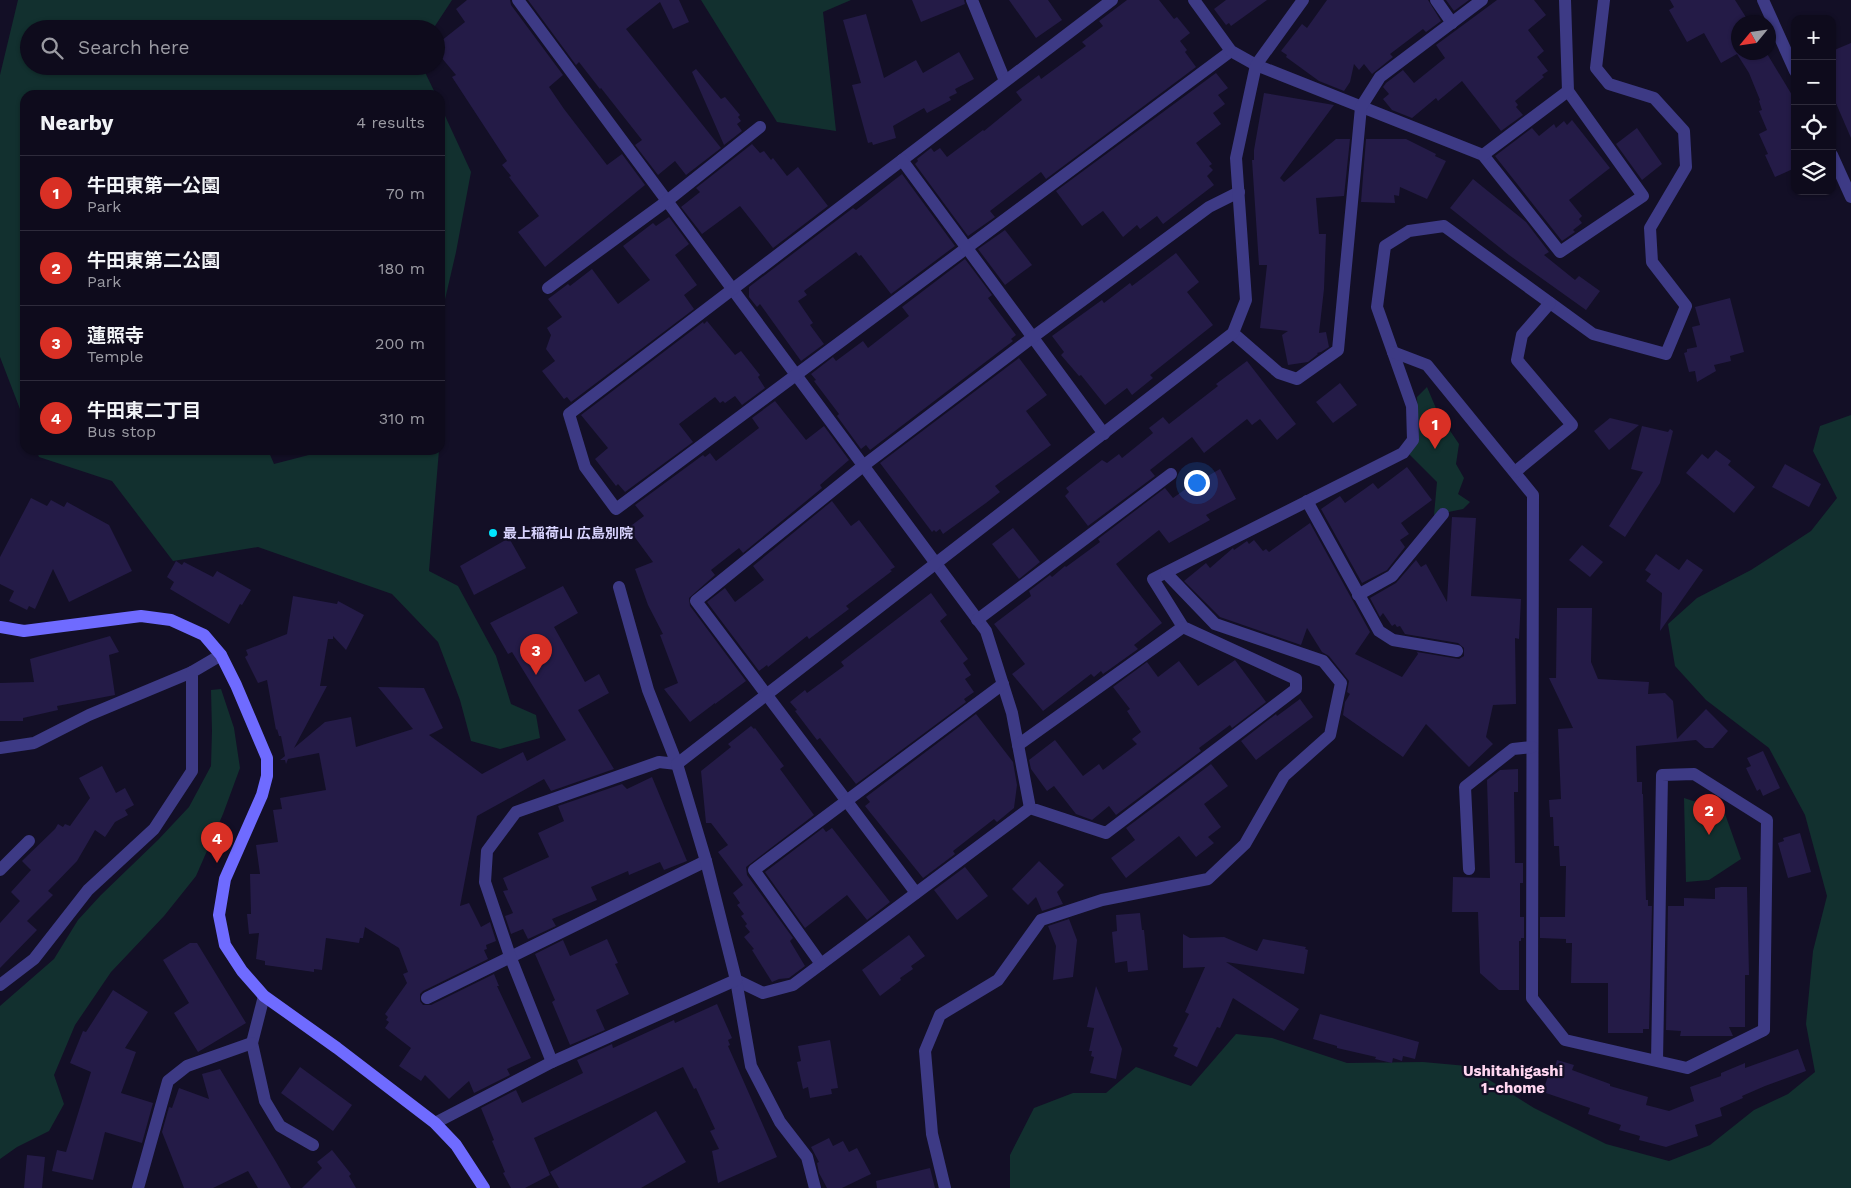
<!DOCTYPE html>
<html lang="en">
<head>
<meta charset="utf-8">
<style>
  body { margin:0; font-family:"Work Sans","Noto Sans JP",sans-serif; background:#171425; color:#f1f3f6 }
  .controls { position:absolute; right:15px; top:15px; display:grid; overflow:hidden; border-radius:10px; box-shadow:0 1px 4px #0004 }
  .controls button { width:45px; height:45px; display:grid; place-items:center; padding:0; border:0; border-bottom:1px solid #2e2b3b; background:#0e0b1c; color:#f1f3f6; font:25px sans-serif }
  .compass { position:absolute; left:1731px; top:15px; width:45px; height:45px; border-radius:50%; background:#0e0b1c; box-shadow:0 1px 4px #0004; rotate:241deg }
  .you { position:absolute; left:1196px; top:482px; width:18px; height:18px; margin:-12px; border:4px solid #fff; border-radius:50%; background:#1a73e8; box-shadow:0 0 0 8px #1a73e833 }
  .badge { display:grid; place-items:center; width:32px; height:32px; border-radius:50%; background:#d93025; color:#fff; font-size:16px; font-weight:700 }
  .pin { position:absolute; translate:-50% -41px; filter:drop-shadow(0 1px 2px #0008) }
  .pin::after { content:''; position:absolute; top:26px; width:18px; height:15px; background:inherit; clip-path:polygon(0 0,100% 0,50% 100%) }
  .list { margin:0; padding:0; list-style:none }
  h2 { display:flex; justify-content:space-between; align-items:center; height:65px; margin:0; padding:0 20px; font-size:21px }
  h2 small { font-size:16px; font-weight:400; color:#9b9ba3 }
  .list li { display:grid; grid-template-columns:32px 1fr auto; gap:15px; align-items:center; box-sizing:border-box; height:75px; padding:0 20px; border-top:1px solid #2e2b3b }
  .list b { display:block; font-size:19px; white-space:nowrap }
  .list p { margin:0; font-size:16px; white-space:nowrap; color:#9b9ba3 }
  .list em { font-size:16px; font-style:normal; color:#9b9ba3 }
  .icon { flex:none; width:28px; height:28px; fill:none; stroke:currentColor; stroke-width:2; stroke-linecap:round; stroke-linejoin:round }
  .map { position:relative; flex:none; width:1851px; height:1188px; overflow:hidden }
  .search { position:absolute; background:#0e0b1c; box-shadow:0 1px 4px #0004; left:20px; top:20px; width:425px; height:55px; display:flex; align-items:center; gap:12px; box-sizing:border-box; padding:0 18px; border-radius:28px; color:#9b9ba3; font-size:19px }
  .panel { position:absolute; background:#0e0b1c; box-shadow:0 1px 4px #0004; left:20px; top:90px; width:425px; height:365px; border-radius:15px }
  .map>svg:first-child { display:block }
  .green { fill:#12302f }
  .building { fill:#241b47 }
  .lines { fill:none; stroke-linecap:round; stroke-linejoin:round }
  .street { stroke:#3d3a85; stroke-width:12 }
  .secondary { stroke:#6f6bff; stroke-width:12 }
  .poi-dot { fill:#00e5ff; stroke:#130f26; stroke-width:2 }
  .labels { text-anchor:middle; stroke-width:4.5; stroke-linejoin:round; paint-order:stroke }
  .poi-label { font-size:14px; font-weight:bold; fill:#d9d4ff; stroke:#130f26; text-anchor:start }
  .neighbourhood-label { font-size:15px; font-weight:bold; fill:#ffd6f0; stroke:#130f26 }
</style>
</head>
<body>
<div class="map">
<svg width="1851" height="1188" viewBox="0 0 1851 1188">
  <rect width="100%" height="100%" fill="#130f26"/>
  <g class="green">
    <path d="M18,0H452L433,29H29V66H422L436,95H25V422L0,357V75Z"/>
    <path d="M701,0H851L823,12L836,131L777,122Z"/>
    <path d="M440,105L471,172L456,252L440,321Z"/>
    <path d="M1427,387L1438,413L1459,444L1456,464L1464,478L1458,494L1470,502L1463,509L1434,515L1437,482L1409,454L1419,440L1417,397Z"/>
    <path d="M1851,415V1188H1010V1155L1034,1108L1073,1093H1106L1136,1067L1191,1086L1236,1034L1272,1038L1347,1063L1423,1062L1467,1066L1534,1108L1606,1144L1669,1161L1710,1145L1754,1110L1788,1094L1815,1072L1806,1024L1813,951L1827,896L1805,815L1769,748L1706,700L1675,666L1668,624L1697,598L1751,570L1811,531L1837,498L1813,451L1820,426Z"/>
    <path d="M36,450H268L274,464L328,450H439L429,571L458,586L496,656L511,704L536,715L540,738L500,749L471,741L460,700L438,642L392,594L258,547L173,561L112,481L39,457Z"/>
    <path d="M221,689L234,728L240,768L223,814L196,876L164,916L111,972L75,1025L54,1075L64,1104L49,1131L17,1147L0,1159V1006L54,959L78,920L101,895L158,840L189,807L211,766L212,731L211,690Z"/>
    <path d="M1684,798L1724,811L1741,859L1709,880L1686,882Z"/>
  </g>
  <g class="building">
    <path d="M467,0H510L511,5L563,75L549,87L564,109L607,165L622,154L645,185L545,267L518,232L539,216L509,177L511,176L502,165L507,161L452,77L456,75L436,51V45L465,22L456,9Z"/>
    <path d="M528,0H679L689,22L673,29L660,2L626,29L721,148L686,175L675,161L658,175L635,145L642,140L601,88L600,89L579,62L576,65Z"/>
    <path d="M912,0H964L965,4L921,22Z"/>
    <path d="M1009,0H1048L1062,20L1036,38Z"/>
    <path d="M1127,0H1159L1174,19L1177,17L1190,33L1180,41L1187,50L1185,52L1196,67L1046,179L1041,172L990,211L995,217L968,236L915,164L918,161L917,159L931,148L934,152L940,148L947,157L983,130L984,131L1022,100L1016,92L1039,75L1041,79L1086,46L1082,42L1103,26L1099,21Z"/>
    <path d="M1226,0H1267L1231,26L1229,23L1226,25L1214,9Z"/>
    <path d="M1327,0H1428L1441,21L1426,32L1423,29L1390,54L1393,57L1372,74L1364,64L1359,70L1354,64L1350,82L1344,91L1319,81L1286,57L1287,55L1281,51L1302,24L1307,28Z"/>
    <path d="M1446,0H1469L1454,11Z"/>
    <path d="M1497,0H1534L1546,15L1528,30L1544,51L1537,57L1548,71L1542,75L1544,77L1515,101L1518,105L1516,107L1523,115L1501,131L1462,81L1438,101L1436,98L1412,118L1392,110L1383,99L1389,94L1383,87L1386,83L1403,70L1414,83L1445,58L1436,45Z"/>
    <path d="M1670,0H1735L1749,22H1738V52H1766L1795,100V168L1775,177L1765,155L1768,154L1759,134L1767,130L1759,111L1762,110L1759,101L1760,100L1749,73L1737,54L1721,63L1704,33L1687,42L1669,10L1674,7Z"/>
    <path d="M866,14L884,78L916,60L923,73L959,52L974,79L955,89L957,93L949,97L951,100L927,113L924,108L893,126L896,138L873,145L872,142L868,143L852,85L861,83L843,20Z"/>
    <path d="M1851,43V138L1832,94V51Z"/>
    <path d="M696,69L721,99L725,97L740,115L738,117L741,121L737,124L742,131L724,145L692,72Z"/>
    <path d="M1216,73L1228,88L1218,95L1225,104L1213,113L1221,124L1196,143L1212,164L1209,166L1213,170L1207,176L1214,185L1163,224L1157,216L1140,229L1137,225L1123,237L1103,211L1082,226L1056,191Z"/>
    <path d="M1264,93L1334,105L1280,178L1284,182L1336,139H1350L1344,196L1316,198L1319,234H1326L1324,289L1319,333L1326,332L1329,347L1321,352L1317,353L1318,354L1308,362L1288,365L1282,335L1288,331L1260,328L1267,265H1259L1252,160H1254V150Z"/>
    <path d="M1572,120L1610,168L1569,200L1582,216L1579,219L1582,223L1573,230L1575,232L1562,241L1495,156L1532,128L1539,136L1554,124L1556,128L1564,121L1567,125Z"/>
    <path d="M1637,128L1662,164L1642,180L1616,144Z"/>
    <path d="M1366,139H1406L1436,154L1435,156L1446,161L1427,199L1400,187L1399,196L1394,195L1395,203L1361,202Z"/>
    <path d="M752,144L760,153L764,151L771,160L773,158L787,176L798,167L828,206L773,248L740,206L702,234L681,207L700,192L696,188Z"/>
    <path d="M902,174L955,246L891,294L861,255L859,256L856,252L804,291L807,295L798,301L813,323L810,325L824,344L801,361L760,304L757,307L749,297V287L853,208L856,210Z"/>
    <path d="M1473,179L1526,222L1549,252L1544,255L1575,280L1579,276L1600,291L1586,310L1509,255L1450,208Z"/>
    <path d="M669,217L689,244L675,255L697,285L684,295L694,309L571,402L567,397L564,399L542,371L555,361L546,349L551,335L547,328L562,317L548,299L568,284L570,286L592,269L618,304L650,280L623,246L653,223L656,226Z"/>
    <path d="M1005,230L1032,265L1005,285L978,249Z"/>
    <path d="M1176,253L1199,282L1187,292L1213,325L1150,375L1153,378L1132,395L1127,388L1105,405L1081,375L1079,376L1061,355L1064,352L1052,336L1102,300L1104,303L1130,283L1132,286Z"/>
    <path d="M965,259L992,295L988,298L1016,335L1011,339L1013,341L870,450L866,445L861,449L837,416L839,414L814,381L816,380L811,374L833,357L836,361L863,341L868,348L909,316L902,307Z"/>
    <path d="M1730,298L1744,352L1730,356L1731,361L1714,365L1716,371L1697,382L1695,371L1689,372L1684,353L1687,352V349L1697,347L1692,327L1700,325L1695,307Z"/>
    <path d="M707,321L735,355L741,351L760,375L758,377L765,388L742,405L735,396L725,403L723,401L720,403L715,397L679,424L693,442L625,492L618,484L616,486L595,459L608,448L581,415L703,322L704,324Z"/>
    <path d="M1019,358L1047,395L1026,411L1051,445L995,486L1000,492L986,503L943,534L940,529L936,532L934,530L932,532L880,463Z"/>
    <path d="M1247,361L1296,424L1277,440L1260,419L1252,425L1247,419L1204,453L1192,437L1150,470L1155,476L1088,526L1065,496L1069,492L1066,488L1102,460L1107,463L1119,454L1122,458L1153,433L1149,428L1163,417L1169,424L1218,386L1216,384Z"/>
    <path d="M1340,383L1357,405L1333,423L1316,402Z"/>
    <path d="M775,401L806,440L824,426L849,460L820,485L822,488L743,553L739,548L711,570L715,575L689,598L690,606L746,681L715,704V703L690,722L664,689L678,683L660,635L663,634L648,605L635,569L653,562L628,528L644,516L635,505L703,455L705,457L710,453L716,461L759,428L752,418Z"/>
    <path d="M1610,418L1639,425L1609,450L1594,431Z"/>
    <path d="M1642,426L1668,432L1670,429L1673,431L1660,483L1625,537L1609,526L1643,472L1631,469Z"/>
    <path d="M1716,450L1731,461L1728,465L1755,487L1734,513L1686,473L1702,454L1708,459Z"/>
    <path d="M1785,464L1821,484L1809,507L1772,487Z"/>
    <path d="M1407,467L1432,500L1401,523L1409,534L1400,540L1405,547L1387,570L1362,583L1321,509L1340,496L1345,503L1373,483L1378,489Z"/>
    <path d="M1220,469L1236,499L1206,515L1210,520L1169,543L1159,530L1116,564L1162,623L1134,645L1138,649L1103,674L1101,671L1094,677L1091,674L1043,711L1012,674L1025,664L994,624L1031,596L1029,591L1050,575L1052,577L1065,566L1066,567L1100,542L1098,539L1165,488L1173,498L1187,488Z"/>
    <path d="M31,498L47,506L51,500L64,507L67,502L109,525L132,571L69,602L53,569L35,609L29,606L27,610L9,601L14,591L0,584V557Z"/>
    <path d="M832,501L851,526L859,520L895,567L890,570L892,571L846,606L849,609L809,639L807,636L768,667L767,665L759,671L707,602L725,588L735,602L764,580L753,566Z"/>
    <path d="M1452,517L1476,518L1471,596L1521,599L1519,639L1515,638L1516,704L1493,705L1486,737L1493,744L1469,767L1426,724L1403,757L1343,715L1345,702L1350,694L1347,692L1349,681L1329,656L1322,652L1307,628L1301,645L1220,617L1184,581L1206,563L1210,568L1233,548L1234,550L1247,541L1249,544L1254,540L1263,551L1266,549L1269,552L1310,523L1370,632L1355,654L1402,677L1418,654L1417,652L1459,659L1464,656V648L1458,643L1405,634L1400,626L1397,627L1395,624L1392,626L1383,613L1380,617L1370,598L1396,583L1416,560L1421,567L1426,564L1447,602Z"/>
    <path d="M1013,528L1040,562L1019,579L992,544Z"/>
    <path d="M509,538L526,568L474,595L460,566Z"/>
    <path d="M1582,545L1603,562L1590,577L1569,560Z"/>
    <path d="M1656,554L1679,570L1687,559L1703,570L1660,631L1662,593L1646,581L1651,574L1645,570Z"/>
    <path d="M176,561L182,565L184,562L213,577L217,571L251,590L242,605L240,604L229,624L170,589L174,582L167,577Z"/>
    <path d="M563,586L578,613L554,627L585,682L599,674L609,693L578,710L614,769L551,791L544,779L477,816L460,906L469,903L481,927L490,922L496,941L486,945L487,949L484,950L488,959L423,991L420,994V1001L423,1005H431L494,974L499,986H497L531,1058L507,1069L510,1075L474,1093L469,1081L449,1099L425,1075L421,1081L399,1066L411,1048L385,1028L389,1022L386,1020L388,1017L385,1014L407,983L403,974L408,972L399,948L365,927L363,938H360L359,943L326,938L322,970L314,969V972L265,965V961L256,959L259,933L249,934L247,914H251L250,874H260L256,845L278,842L273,810L282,809L280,798L326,790L319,753L288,759L286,764L285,760H280L285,756L281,736H279L277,729L276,730L267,680L258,683L245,657L248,655L246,650L287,634L293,596L337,604L338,601L364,615L346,650L333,636V639H328L320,686H327L294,748L325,722L351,717L356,747L413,729L378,687L424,688L443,728L429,735L482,774L523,752L527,761L566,740L512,652L508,654L490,623Z"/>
    <path d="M931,593L947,615L940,621L968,659L963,663L971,675L965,679L974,692L964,699L966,702L856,784L820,738L817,740L795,711L797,710L790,702L805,690L807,693L844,666L841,662Z"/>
    <path d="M1557,608H1592L1591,662L1598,679L1649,682L1648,694L1665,693L1673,701L1677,739L1706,709L1728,731L1713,748H1705L1696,740L1636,746L1637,782H1642V794H1643L1646,900H1648V906H1652L1649,1029H1643V1033H1608V983H1571L1572,943H1566V939L1540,938V917H1565L1566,866H1560L1559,846H1554L1553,817H1550L1549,800L1561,799L1558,729L1573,728L1549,678H1556Z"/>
    <path d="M110,636L119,652L109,655L115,695L57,706L58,710L23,718V721H0V683L34,682L30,659Z"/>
    <path d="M1235,660L1266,702L1232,728L1230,725L1199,748L1201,751L1116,815L1109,806L1092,820L1076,814L1054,786L1047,791L1031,769L1029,760L1055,740L1083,776L1099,764L1103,770L1137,744L1132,739L1141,732L1127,711L1130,709L1113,687L1147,662L1158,677L1179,661L1198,686Z"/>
    <path d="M1300,699L1313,717L1256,760L1241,741L1276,714L1277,716Z"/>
    <path d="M976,714L1013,762L1017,785L1014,808L997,822L994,819L953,851L955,854L923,878L865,806L870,802L866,797Z"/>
    <path d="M751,726L754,729L755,728L784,766L780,769L814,815L746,867L747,875L793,938L790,941L805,966L789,978L779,979L772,982L752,950L754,949L744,937L750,932L745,926L747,924L741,916L744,914L737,905L740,903L733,893L743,885L718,852L728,845L711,823H706L701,771L731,747L728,744Z"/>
    <path d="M1763,751L1780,788L1763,796L1760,789L1757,791L1746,768L1751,766L1747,758Z"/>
    <path d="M1211,764L1228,786L1204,804L1221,827L1208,837L1214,843L1196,857L1179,836L1126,878L1111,858L1135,840L1126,828Z"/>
    <path d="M102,766L116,793L125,788L134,805L125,810L128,815L115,822L105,837L95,830L77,861L48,891L53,895L27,921L37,930L0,968V923L20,901L11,892L31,870L22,861L55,829L58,824L63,827L65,824L70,826L90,798L79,778Z"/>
    <path d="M1518,769V792H1514L1515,863H1523V883H1520V917H1524V938H1521V941H1519V990H1499L1480,973L1478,912H1452L1453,877L1490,878L1487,780L1500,770Z"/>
    <path d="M652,777L687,861L664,870L660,862L629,875L628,871L591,887L597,900L552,919L556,926L528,939L523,929L511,934L505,916L513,913L503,891L508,890L503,878L549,857L538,833L564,821L558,806L622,784L627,789Z"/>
    <path d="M823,828L826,832L832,828L890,902L867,920L847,895L805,928L765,872Z"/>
    <path d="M1800,833L1811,872L1788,878L1778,843L1784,841L1783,838Z"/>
    <path d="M1039,861L1064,885L1057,892L1063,904L1042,911L1036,897L1028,905L1012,889Z"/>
    <path d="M965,867L988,896L957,920L934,890Z"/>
    <path d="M1721,887H1747L1749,975H1745V1027H1729L1733,1036H1680L1681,1031L1666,1030L1668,906H1684V898L1715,899V888Z"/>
    <path d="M1140,913L1142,930H1144L1148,970L1128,972L1127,961L1115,963L1112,932L1117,931L1116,915Z"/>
    <path d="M1069,919L1077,940L1073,977L1053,980L1056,946L1048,926Z"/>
    <path d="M1183,934L1190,938L1224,937L1257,951L1263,939L1306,947L1305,949L1308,950L1304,974L1226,962L1299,1009L1284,1031L1233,998L1220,1028L1217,1027L1197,1067L1174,1056L1178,1048L1173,1046L1189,1014L1185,1012L1205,967L1183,968Z"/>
    <path d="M909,935L925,956L911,966L913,969L900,978L901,980L880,996L862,970Z"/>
    <path d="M607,939L618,963L615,964L629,994L596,1010L605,1030L570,1045L552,1002L555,1000L535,954L563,940L570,956Z"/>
    <path d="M190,943H197L246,1023L198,1052L174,1013L189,1003L163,960Z"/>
    <path d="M1096,986L1122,1049L1116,1079L1090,1073L1094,1057L1091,1056L1092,1051H1089L1094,1028L1087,1027Z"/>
    <path d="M113,990L148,1012L125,1048L136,1052L121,1093L153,1103L142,1143L105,1132L93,1180L52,1171L57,1150L66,1152L91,1072L70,1063L83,1031L86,1032Z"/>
    <path d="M717,1004L732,1038L728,1040L730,1045L728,1046L777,1157L718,1183L712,1151L719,1149L710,1131L715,1129L696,1088L694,1089L683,1067L534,1138L550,1175L525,1188H511L503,1173L505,1172L492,1141L494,1140L481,1108L516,1090L522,1103L583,1073L577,1060L612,1044L613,1048L674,1020L675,1023Z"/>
    <path d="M1320,1014L1419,1042L1415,1059L1403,1056L1402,1061L1393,1058L1392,1063L1375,1059L1376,1057L1337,1048V1046L1313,1039Z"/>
    <path d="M830,1040L838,1088L831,1089L832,1094L810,1098L808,1087L803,1089L797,1062L801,1061L798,1046Z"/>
    <path d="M1798,1049L1806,1071L1765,1086L1742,1096L1743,1098L1720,1108L1722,1116L1695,1125L1698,1136L1666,1147L1639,1140L1640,1136L1619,1130L1621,1125L1588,1114L1590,1108L1543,1092L1551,1066L1555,1067L1557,1060L1574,1065L1572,1070L1610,1084V1086L1648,1097L1646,1105L1669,1111L1694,1101L1690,1087L1721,1076V1073L1745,1063V1068Z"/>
    <path d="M300,1067L352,1105L333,1131L281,1093Z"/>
    <path d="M220,1069L276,1162L291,1188H258L248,1171L213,1188H184L162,1132L169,1107L172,1108L179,1088L209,1099L202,1074Z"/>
    <path d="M656,1111L686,1162L641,1188H559L550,1172Z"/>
    <path d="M829,1138L833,1146L843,1141L849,1152L857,1148L871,1174L842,1188H827L819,1173L817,1163L819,1162L811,1147Z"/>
    <path d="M332,1150L351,1174L349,1176L356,1188H302L322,1168L317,1162Z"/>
    <path d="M27,1155L45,1157L42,1188H24Z"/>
    <path d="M930,1168L935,1188H877L876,1181Z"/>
  </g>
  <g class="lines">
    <g class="street">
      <path d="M518,0L986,631L1012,713L1030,808L1106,833L1296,689V679L1183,627L1153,579L1403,453L1413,440L1412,406L1377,307L1385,246L1409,231L1444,226L1593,334L1666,354L1686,306L1652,262L1650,228L1686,167L1684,131L1654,98L1609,84L1596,68L1604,0"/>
      <path d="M972,0L1005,81"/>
      <path d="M1112,0L569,414L585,467L616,509L1231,51"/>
      <path d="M1194,0L1231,51L1256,65L1483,155L1560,252L1643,196L1568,91L1565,0"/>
      <path d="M1436,0L1452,23"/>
      <path d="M1763,0L1795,71"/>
      <path d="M1483,155L1568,91"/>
      <path d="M1832,155L1851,197"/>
      <path d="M902,160L1104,434"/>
      <path d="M548,288L667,201L760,127"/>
      <path d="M1233,333L1279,373L1297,379L1338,350L1361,107L1380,77L1482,0"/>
      <path d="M1393,352L1427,365L1533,495L1532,998L1565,1040L1687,1068L1764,1030L1767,820L1694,774L1662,775L1657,1061"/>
      <path d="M1515,472L1572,425L1517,360L1522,335L1550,303"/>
      <path d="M1307,501L1379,631L1393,640L1457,651"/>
      <path d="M1358,595L1392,576L1443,514"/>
      <path d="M977,620L1171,474"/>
      <path d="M1018,745L1183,627"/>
      <path d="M0,748L34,743L89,715L192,672"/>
      <path d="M1469,869L1465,787L1513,749L1532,747"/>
      <path d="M0,870L29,841"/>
      <path d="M916,893L696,601L863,466L1033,337L1209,207L1239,192"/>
      <path d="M821,964L754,870L1003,684"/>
      <path d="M736,980L763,993L793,985L1030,808"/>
      <path d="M736,980L751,1066L780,1122L807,1157L815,1188"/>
      <path d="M0,985L34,959L88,890L154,829L192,771V672L221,655"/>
      <path d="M264,996L252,1043L265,1101L280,1126L313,1145"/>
      <path d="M427,998L706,861"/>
      <path d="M552,1062L510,956L485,882L487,851L516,812L659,762L677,764L648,690L619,587"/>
      <path d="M435,1123L552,1062L736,980L706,861L677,764L1233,333L1246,300L1236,158L1256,65L1303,0"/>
      <path d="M138,1188L168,1081L187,1066L252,1043"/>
      <path d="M945,1188L932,1134L925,1051L940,1015L998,980L1041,920L1102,900L1208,879L1245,844L1284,776L1330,735L1341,683L1323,661L1215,624L1166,573"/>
    </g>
    <path class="secondary" d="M0,627L24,631L141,616L171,620L204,635L221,655L236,685L267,758V776L262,795L225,879L219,915L225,945L242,971L264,996L337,1048L435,1123L456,1145L484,1188"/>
  </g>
  <circle class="poi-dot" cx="493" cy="533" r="5"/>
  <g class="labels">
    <g class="poi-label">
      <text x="503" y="538">最上稲荷山 広島別院</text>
    </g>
    <g class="neighbourhood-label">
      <text x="1513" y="1076">Ushitahigashi<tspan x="1513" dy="17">1-chome</tspan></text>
    </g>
  </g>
</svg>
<div class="controls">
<button>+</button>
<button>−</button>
<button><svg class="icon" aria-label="locate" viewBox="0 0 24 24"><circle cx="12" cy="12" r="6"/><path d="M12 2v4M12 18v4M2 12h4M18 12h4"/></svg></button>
<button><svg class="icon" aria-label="layers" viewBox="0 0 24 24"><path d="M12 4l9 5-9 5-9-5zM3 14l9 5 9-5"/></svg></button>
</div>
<svg class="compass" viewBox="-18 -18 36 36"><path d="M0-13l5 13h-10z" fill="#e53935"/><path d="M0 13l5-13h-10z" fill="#9b9ba3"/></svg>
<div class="you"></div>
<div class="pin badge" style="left:1435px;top:449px">1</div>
<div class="pin badge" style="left:1709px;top:835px">2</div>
<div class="pin badge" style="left:536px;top:675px">3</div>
<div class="pin badge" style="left:217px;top:863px">4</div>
<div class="search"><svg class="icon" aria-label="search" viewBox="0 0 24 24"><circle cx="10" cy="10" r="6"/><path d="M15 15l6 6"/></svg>Search here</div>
<section class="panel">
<h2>Nearby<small>4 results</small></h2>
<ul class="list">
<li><span class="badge">1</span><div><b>牛田東第一公園</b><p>Park</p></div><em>70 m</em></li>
<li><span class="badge">2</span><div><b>牛田東第二公園</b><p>Park</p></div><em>180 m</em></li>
<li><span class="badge">3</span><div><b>蓮照寺</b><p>Temple</p></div><em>200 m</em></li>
<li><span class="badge">4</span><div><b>牛田東二丁目</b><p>Bus stop</p></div><em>310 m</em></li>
</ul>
</section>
</div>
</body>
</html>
